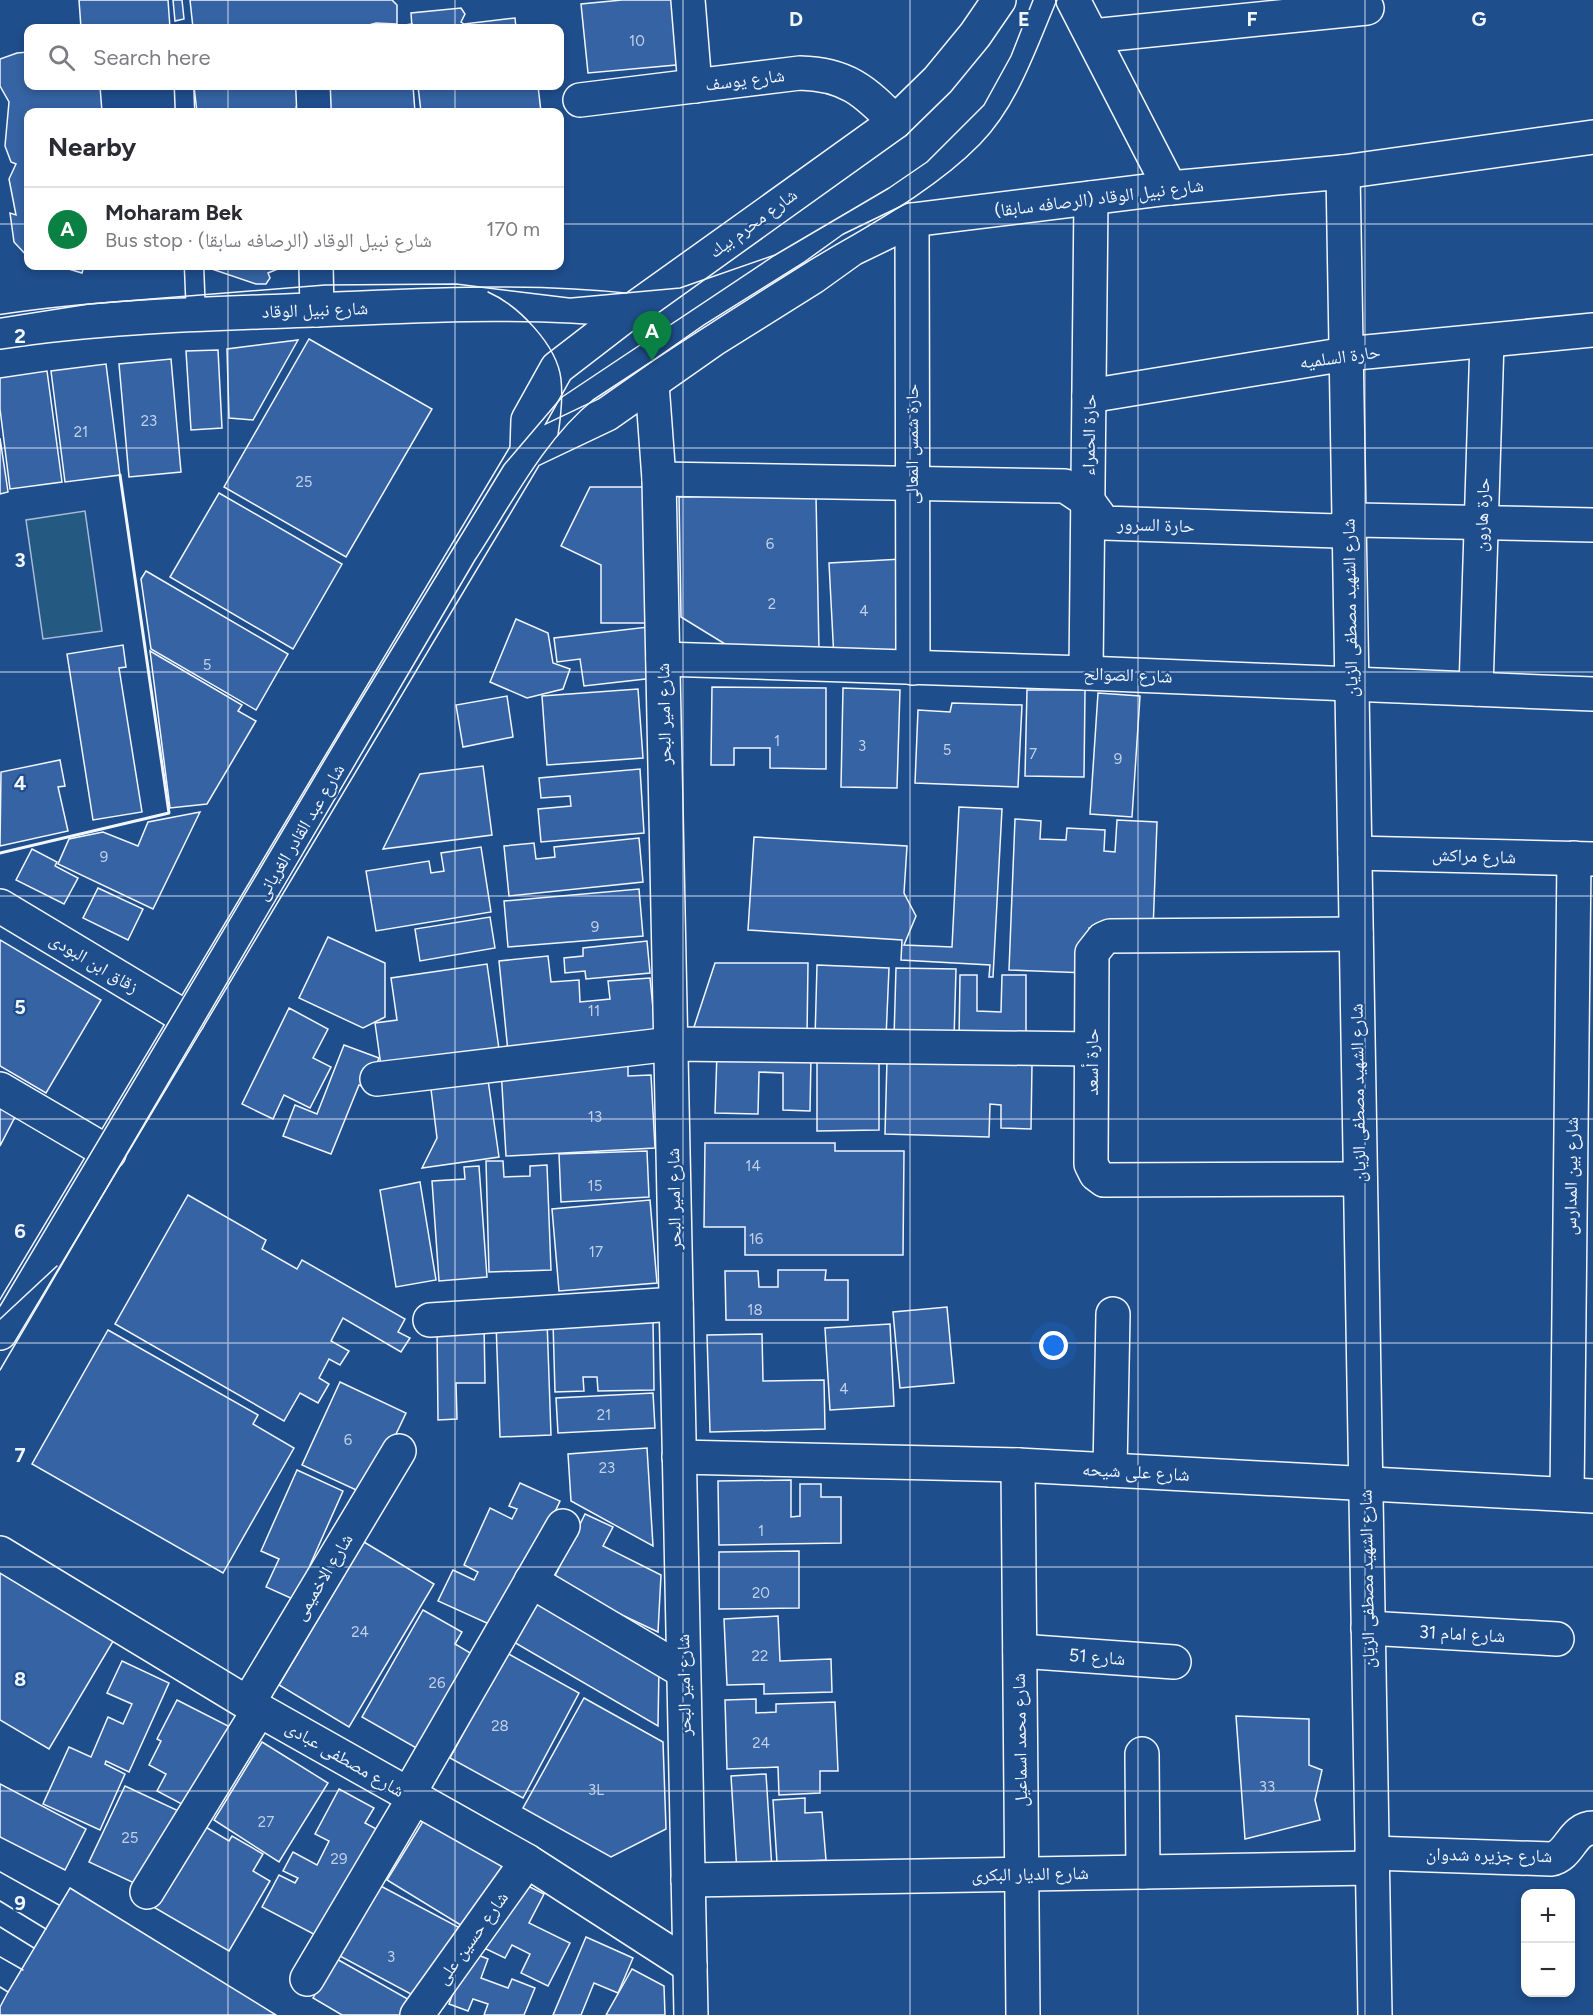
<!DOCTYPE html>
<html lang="en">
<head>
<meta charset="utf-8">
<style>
  body { margin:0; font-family:Figtree,"Noto Naskh Arabic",sans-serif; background:#f7f7f7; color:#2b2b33 }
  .controls { position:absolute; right:18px; bottom:18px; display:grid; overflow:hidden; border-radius:12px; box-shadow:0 3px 9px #0003 }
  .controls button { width:54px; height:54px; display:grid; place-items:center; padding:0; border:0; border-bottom:2px solid #e1e1e2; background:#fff; color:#2b2b33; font:30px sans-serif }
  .you { position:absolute; left:1054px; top:1346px; width:21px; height:21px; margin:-15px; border:4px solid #fff; border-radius:50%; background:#1a73e8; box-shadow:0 0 0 9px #1a73e833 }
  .badge { display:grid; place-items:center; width:39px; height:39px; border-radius:50%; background:#0b8043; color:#fff; font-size:20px; font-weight:700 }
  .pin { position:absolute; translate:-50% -50px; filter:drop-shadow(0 2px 3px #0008) }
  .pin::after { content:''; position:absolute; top:32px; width:21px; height:18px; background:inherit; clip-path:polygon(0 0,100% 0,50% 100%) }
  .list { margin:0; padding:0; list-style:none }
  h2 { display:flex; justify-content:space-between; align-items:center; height:78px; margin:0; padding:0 24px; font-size:26px }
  h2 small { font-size:20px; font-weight:400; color:#7c7c81 }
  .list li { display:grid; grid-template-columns:39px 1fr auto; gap:18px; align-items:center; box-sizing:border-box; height:84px; padding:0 24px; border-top:2px solid #e1e1e2 }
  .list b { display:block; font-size:22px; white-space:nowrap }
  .list p { margin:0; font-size:20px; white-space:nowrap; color:#7c7c81 }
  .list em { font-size:20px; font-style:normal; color:#7c7c81 }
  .icon { flex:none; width:33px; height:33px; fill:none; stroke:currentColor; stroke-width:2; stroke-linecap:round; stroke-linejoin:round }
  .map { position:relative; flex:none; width:1593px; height:2015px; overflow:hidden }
  .search { position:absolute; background:#fff; box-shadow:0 3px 9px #0003; left:24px; top:24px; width:540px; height:66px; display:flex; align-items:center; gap:15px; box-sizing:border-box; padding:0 21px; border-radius:12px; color:#7c7c81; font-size:22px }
  .panel { position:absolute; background:#fff; box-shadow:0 3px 9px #0003; left:24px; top:108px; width:540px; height:162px; border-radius:12px }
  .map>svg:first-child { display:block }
  .green { fill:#245a82; stroke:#a8bbd7; stroke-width:1.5 }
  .building { fill:#3563a3; stroke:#f2f6ff; stroke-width:1.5 }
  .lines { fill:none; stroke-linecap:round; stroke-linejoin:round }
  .lane-casing { stroke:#f2f6ff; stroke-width:21 }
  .street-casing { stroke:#f2f6ff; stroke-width:36 }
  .secondary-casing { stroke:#f2f6ff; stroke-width:36 }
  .lane { stroke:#1f4e8c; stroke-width:18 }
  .street { stroke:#1f4e8c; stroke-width:33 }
  .secondary { stroke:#1f4e8c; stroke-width:33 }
  .tram { stroke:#f2f6ff; stroke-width:1.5 }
  .wall { stroke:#f2f6ff; stroke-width:3 }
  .grid { fill:none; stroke:#f2f6ff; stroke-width:1.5; stroke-opacity:0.55 }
  .labels { text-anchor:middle; stroke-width:4.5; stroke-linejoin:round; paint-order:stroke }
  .number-label { font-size:15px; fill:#c3d1e8 }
  .street-label { font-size:18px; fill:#f2f6ff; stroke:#1f4e8c }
  .grid-label { font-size:20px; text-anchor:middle; font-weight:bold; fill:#f2f6ff; stroke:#1f4e8c; stroke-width:4.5; stroke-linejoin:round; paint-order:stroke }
</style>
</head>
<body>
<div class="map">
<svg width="1593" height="2015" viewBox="0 0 1593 2015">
  <rect width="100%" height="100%" fill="#1f4e8c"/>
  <path class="green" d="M85,511L102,631L43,639L26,520Z"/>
  <g class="building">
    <path d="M79,0H168L170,28H81Z"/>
    <path d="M173,0H182L184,19L175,21Z"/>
    <path d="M190,0H392L397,5V24L376,23L358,28H193Z"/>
    <path d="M622,0H682L687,64L588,73L581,4Z"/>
    <path d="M461,8L465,14L461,22L464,24L515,18L516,28H412L411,13Z"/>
    <path d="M412,24V28H384H387Z"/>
    <path d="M28,52V86H100L102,112H28V257L14,242L10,213L16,215L9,179L16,164L11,162L5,146L9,102L0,86V59L17,53Z"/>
    <path d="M194,86H296L297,104L295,112H197Z"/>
    <path d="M321,86H413L415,112H320Z"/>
    <path d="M418,86H538L541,112H421Z"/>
    <path d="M41,266H84L82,273L62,267L47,269Z"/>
    <path d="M203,266H285L268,273L270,278L266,284H256Z"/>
    <path d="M309,339L432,409L346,557L224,487Z"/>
    <path d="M298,340L253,420L229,418L227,349Z"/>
    <path d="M218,350L222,428L191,430L186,351Z"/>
    <path d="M171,359L181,472L129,477L119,364Z"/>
    <path d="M106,364L120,475L65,482L51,371Z"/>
    <path d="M47,371L62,482L10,489L0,409V378Z"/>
    <path d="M0,438L8,492L0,494Z"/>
    <path d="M590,487H649V623H601V565L561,546Z"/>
    <path d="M219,493L342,564L293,649L170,577Z"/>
    <path d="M816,495L819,651L738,652L681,617L679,497Z"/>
    <path d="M902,559L906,655L834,659L829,563Z"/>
    <path d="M146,571L288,654L256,710L151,649L141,579Z"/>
    <path d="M516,619L548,633L553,663L570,669L563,689L527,698L490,682Z"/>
    <path d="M648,627L654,678L584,686L580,659L557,662L554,638Z"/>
    <path d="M123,645L126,667L119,668L142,812L93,820L67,654Z"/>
    <path d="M150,651L242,705L238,711L256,721L207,804L170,808Z"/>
    <path d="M712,687L826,688V769L770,768V748H734V765H711Z"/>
    <path d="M843,688L900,690L897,788L841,787Z"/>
    <path d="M638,689L643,758L547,765L542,696Z"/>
    <path d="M1027,690H1085L1084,777L1025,776Z"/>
    <path d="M1098,693L1140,696L1132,817L1090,814Z"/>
    <path d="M507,696L513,737L463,747L456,705Z"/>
    <path d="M952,703L1022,705L1018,787L915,783L918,710L950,712Z"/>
    <path d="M60,760L65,786L58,787L68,831L0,846L1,772Z"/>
    <path d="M483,766L492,835L383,849L420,774Z"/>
    <path d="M640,769L644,833L541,842L538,809L571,806L570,796L541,798L539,778Z"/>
    <path d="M959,807L1002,809L993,977H989L990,965L901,960L902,940L748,930L754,837L907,846L904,893L916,916L904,945L952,947Z"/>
    <path d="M200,812L153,909L58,864L69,839L103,832L138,846L148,822Z"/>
    <path d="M1015,819L1041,821L1040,839L1066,840L1067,828L1105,830L1104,851L1115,852L1117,820L1157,822L1153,931L1089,928L1087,973L1009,970Z"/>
    <path d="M639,838L643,882L509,896L504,846L534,843L536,859L555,857L554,847Z"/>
    <path d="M481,847L491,912L376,931L366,871L429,861L431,873L444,871L441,853Z"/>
    <path d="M32,849L57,862L55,866L78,878L64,904L16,880Z"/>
    <path d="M98,888L143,909L128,940L83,918Z"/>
    <path d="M639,889L643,936L508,947L504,901Z"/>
    <path d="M490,917L495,948L420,961L415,929Z"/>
    <path d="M328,937L385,963V1017L363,1028L299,998Z"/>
    <path d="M0,940L101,1000L46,1093L0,1066Z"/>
    <path d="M647,941L650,973L586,979L585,971L565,973L564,958L583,956V948Z"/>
    <path d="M548,956L551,982L579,980L580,1002L610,999L608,981L650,978L656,1038L508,1052L499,961Z"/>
    <path d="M715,963H808L807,1036H691Z"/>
    <path d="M487,964L499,1049L381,1066L375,1023L397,1020L391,978Z"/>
    <path d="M817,965L889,968L886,1038L815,1039Z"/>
    <path d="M896,968L956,969L954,1039L894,1038Z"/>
    <path d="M960,975H977V1011L1001,1012L1002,975H1026V1040L959,1039Z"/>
    <path d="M289,1008L328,1029L313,1058L331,1067L310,1108L284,1095L273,1119L242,1104Z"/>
    <path d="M344,1045L379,1058L367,1088L359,1085L331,1154L283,1136L295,1105L317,1114Z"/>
    <path d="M717,1053L811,1056L810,1111L783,1110V1073L759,1072L758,1114L715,1113Z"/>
    <path d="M628,1060V1076L651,1075L655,1148L506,1156L501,1068Z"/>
    <path d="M817,1060H879V1130L817,1131Z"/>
    <path d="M887,1060L1032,1064L1031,1129L1001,1128V1105L990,1104L989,1137L885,1134Z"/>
    <path d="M487,1073L499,1157L422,1168L437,1138L430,1081Z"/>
    <path d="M0,1106L16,1115L0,1146Z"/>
    <path d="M705,1143H835V1151H904L903,1255H745V1227H704Z"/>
    <path d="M647,1151L649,1197L561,1202L559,1154Z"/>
    <path d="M486,1161H503L504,1177L530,1176V1166L547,1165L551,1270L489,1272Z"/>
    <path d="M479,1166L487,1277L439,1281L432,1181L465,1179L464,1167Z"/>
    <path d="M420,1182L436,1280L396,1287L380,1190Z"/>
    <path d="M188,1195L266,1240L262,1249L297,1269L302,1260L405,1319L398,1332L410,1338L401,1352L343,1318L331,1341L349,1351L340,1365L329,1359L319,1378L329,1384L318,1403L300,1393L284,1421L115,1324Z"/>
    <path d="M650,1200L657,1283L559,1291L552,1209Z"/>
    <path d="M778,1270H826L825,1280H848V1320H726L725,1271H758L759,1287H778Z"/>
    <path d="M947,1307L954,1383L900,1388L893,1312Z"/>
    <path d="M653,1319L654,1390L598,1391L597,1377H583L584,1391L555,1392L553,1322Z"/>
    <path d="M547,1320L551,1435L500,1437L496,1322Z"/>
    <path d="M484,1324L485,1383H456L457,1419L438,1420L437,1325Z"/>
    <path d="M890,1324L894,1406L830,1410L825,1328Z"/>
    <path d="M108,1330L258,1415L253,1424L294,1448L223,1573L32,1464Z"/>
    <path d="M762,1334L763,1381L824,1380L825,1429L710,1432L707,1335Z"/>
    <path d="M340,1382L406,1413L367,1495L302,1465Z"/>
    <path d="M653,1393L655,1428L558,1433L556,1398Z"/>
    <path d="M647,1448L653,1546L571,1501L568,1454Z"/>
    <path d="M297,1470L343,1491L310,1565L319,1569L304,1604L266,1587L279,1559L261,1551Z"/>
    <path d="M791,1480V1517L800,1516V1484H821V1497H841V1543L719,1545L718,1481Z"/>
    <path d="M520,1483L560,1501L500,1629L438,1601L453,1570L474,1580L478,1572L464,1565L490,1508L512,1519L517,1509L509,1506Z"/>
    <path d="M585,1514L613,1527L603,1546L661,1575L658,1632L552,1582Z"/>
    <path d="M364,1542L434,1584L349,1727L279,1685Z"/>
    <path d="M799,1551V1608L719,1609V1552Z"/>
    <path d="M0,1564L118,1633L49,1749L0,1720Z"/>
    <path d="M538,1596L659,1666L658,1726L512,1641Z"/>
    <path d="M423,1610L462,1632L455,1644L472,1654L425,1753L362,1717Z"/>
    <path d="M778,1616L780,1661L831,1659L832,1692L764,1694V1684L727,1685L724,1619Z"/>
    <path d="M507,1653L579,1693L523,1798L450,1758Z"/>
    <path d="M122,1661L169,1683L129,1772L106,1761L105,1764L125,1774L100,1830L43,1804L69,1747L91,1757L108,1717L123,1724L132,1704L107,1693Z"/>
    <path d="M584,1698L663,1742L666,1829L611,1857L523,1808Z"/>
    <path d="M756,1699V1713L776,1712V1704L835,1702L838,1771H820V1793L779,1795L778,1767L727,1769L725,1700Z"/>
    <path d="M177,1700L236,1730L195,1811L157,1791L166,1774L149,1765L161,1741L157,1739Z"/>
    <path d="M1236,1716L1309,1719V1765L1322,1770L1315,1800L1320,1820L1245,1839Z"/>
    <path d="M262,1742L328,1783L279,1862L214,1820Z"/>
    <path d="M766,1774L772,1869L737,1872L731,1776Z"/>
    <path d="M0,1784L86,1829L65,1870L0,1837Z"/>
    <path d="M125,1786L183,1813L147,1889L89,1862Z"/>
    <path d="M339,1789L374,1808L365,1823L382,1832L325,1940L262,1907L279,1875L295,1883L298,1878L283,1871L293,1852L317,1865L329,1841L315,1834Z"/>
    <path d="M805,1798V1813L822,1812L826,1860L777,1863L773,1800Z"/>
    <path d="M430,1810L515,1862L472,1932L387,1880Z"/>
    <path d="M199,1823L229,1841L232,1836L263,1854L253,1871L270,1881L229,1951L150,1905Z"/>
    <path d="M518,1881L544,1894L529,1923L570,1943L548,1986L521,1973L530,1954L512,1945L505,1958L484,1948Z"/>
    <path d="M375,1883L460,1928L422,2000L338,1955Z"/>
    <path d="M70,1888L276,2015H0V2007L8,1992Z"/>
    <path d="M586,1937L633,1958L618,1993L594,1983L581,2015H553Z"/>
    <path d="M468,1951L488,1959L481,1978L508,1988L512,1979L535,1988L524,2015H484L488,2004L473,1999L468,2011L449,2004Z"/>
    <path d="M335,1958L413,2002L406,2015H342L313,1998Z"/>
    <path d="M632,1969L664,1986L665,2015H606Z"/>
  </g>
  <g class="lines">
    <defs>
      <g id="lane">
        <path d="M184,86L185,112"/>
        <path d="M194,266L196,315"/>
      </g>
      <g id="street">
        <path d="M688,0L695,86"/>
        <path d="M1092,36L1367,8"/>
        <path d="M313,86L314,112"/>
        <path d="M580,100L800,73C846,74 865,91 895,122"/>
        <path d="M1343,172L1375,2015"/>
        <path d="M912,220L913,668"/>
        <path d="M316,266L317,310"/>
        <path d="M652,384L659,479L691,2015"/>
        <path d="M1089,396L1346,354L1593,330"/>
        <path d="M659,479L1065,486L1088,501L1104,523L1337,531L1349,522L1358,520L1593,525"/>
        <path d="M663,659L1086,673L1593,694"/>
        <path d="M1086,673L1091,198"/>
        <path d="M1476,689L1487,341"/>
        <path d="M1355,853L1593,859"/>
        <path d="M0,906L188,1019"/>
        <path d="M1356,934L1110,936L1103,939L1092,953L1091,1164L1096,1174L1104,1180L1360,1179"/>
        <path d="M377,1079L671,1044L1091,1049"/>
        <path d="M0,1089L109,1153"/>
        <path d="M430,1320L676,1304"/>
        <path d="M679,1457L1018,1465L1593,1496"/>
        <path d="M1018,1465L1023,2015"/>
        <path d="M1110,1470L1113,1314"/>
        <path d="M1567,1494L1574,858"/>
        <path d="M0,1553L259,1710L527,1861L690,1966"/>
        <path d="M531,1581L683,1671"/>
        <path d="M1368,1628L1557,1639"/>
        <path d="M1020,1651L1174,1662"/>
        <path d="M248,1703L399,1451"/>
        <path d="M1142,1754L1143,1872"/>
        <path d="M408,1795L563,1526"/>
        <path d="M1372,1853L1551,1859C1570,1856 1572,1828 1593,1828"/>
        <path d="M688,1880L1372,1868"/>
        <path d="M147,1892L259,1710"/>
        <path d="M307,1979L414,1798"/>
        <path d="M417,2015L527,1861"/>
      </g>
      <g id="secondary">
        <path d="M1073,0L1170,188"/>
        <path d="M0,332C103,316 208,314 313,310C419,306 525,299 631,311"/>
        <path d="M527,452L528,420L557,368L631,311L895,122L938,80L975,35L999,0"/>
        <path d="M0,1333L527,452L607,414L714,339L813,277L852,249L912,220L1170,188L1343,172L1593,137"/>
      </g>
    </defs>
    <use href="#lane" class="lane-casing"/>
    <use href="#street" class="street-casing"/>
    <use href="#secondary" class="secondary-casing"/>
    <use href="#lane" class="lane"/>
    <use href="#street" class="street"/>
    <use href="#secondary" class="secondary"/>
    <g class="tram">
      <path d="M488,292C518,305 557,345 561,379C563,398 561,416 558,435"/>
      <path d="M0,318L89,304L325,285L456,284L570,298L680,288L775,255L889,188L927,162L984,105L1011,56L1033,0"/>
      <path d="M0,1306L343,729L504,465L562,397L775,255"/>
      <path d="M0,1319L57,1266"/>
      <path d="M0,1370L475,560C510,507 544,439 593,400C664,353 735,307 807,262C865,227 932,193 980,144C1018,105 1036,49 1057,0"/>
      <path d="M0,1872L59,1905"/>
      <path d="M0,1901L46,1929"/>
      <path d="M0,1927L34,1948"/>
      <path d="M0,1957L23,1970"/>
      <path d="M0,1987L8,1992"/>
    </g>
    <path class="wall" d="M0,853L169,813L120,475"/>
  </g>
  <path class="grid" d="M228,0V28M455,0V28M683,0V2015M910,0V2015M1138,0V2015M1365,0V2015M228,86V112M455,86V112M0,224H28M560,224H1593M228,266V2015M455,266V2015M0,448H1593M0,672H1593M0,896H1593M0,1119H1593M0,1343H1593M0,1567H1593M0,1791H1593"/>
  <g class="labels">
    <g class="number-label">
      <text x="637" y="46">10</text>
      <text x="149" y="426">23</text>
      <text x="81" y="437">21</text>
      <text x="304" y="487">25</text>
      <text x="770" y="549">6</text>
      <text x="772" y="609">2</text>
      <text x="864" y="616">4</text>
      <text x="207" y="670">5</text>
      <text x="777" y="746">1</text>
      <text x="862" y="751">3</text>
      <text x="947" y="755">5</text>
      <text x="1033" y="759">7</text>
      <text x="1118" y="764">9</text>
      <text x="104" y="862">9</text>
      <text x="595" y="932">9</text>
      <text x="594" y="1016">11</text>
      <text x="595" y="1122">13</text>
      <text x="753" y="1171">14</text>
      <text x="595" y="1191">15</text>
      <text x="756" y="1244">16</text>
      <text x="596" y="1257">17</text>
      <text x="755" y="1315">18</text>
      <text x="844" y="1394">4</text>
      <text x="604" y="1420">21</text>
      <text x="348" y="1445">6</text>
      <text x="607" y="1473">23</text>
      <text x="761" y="1536">1</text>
      <text x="761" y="1598">20</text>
      <text x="360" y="1637">24</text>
      <text x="760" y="1661">22</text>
      <text x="437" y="1688">26</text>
      <text x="500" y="1731">28</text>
      <text x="761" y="1748">24</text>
      <text x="1267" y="1792">33</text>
      <text x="596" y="1795">3L</text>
      <text x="266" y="1827">27</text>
      <text x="130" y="1843">25</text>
      <text x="339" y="1864">29</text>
      <text x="391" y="1962">3</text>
    </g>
    <g class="street-label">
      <text transform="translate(745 80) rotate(-7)" y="6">شارع يوسف</text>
      <text transform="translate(1099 198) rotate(-7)" y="6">شارع نبيل الوقاد (الرصافه سابقا)</text>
      <text transform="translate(753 223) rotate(-36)" y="6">شارع محرم بيك</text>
      <text transform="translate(315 310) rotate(-2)" y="6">شارع نبيل الوقاد</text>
      <text transform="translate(1340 357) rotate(-8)" y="6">حارة السلميه</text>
      <text transform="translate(1089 435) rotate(-89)" y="6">حارة الحمراء</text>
      <text transform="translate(912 444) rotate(-90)" y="6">حارة شمس المعالى</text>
      <text transform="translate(1482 515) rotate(-88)" y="6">حارة هارون</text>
      <text transform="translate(1156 525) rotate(2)" y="6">حارة السرور</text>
      <text transform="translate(1350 608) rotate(-91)" y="6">شارع الشهيد مصطفى الزيان</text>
      <text transform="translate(1128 675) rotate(2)" y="6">شارع الصوالح</text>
      <text transform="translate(664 714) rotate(-91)" y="6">شارع امير البحر</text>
      <text transform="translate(300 832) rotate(-59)" y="6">شارع عبد القادر الغريانى</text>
      <text transform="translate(1474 856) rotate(2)" y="6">شارع مراكش</text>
      <text transform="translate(94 963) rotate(31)" y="6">زقاق ابن البودى</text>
      <text transform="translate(1092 1062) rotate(-90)" y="6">حارة أسعد</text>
      <text transform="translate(1358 1093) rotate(-91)" y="6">شارع الشهيد مصطفى الزيان</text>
      <text transform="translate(1571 1176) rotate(-89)" y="6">شارع بين المدارس</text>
      <text transform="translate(674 1199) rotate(-91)" y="6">شارع امير البحر</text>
      <text transform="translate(1136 1472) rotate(3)" y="6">شارع على شيحه</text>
      <text transform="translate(323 1577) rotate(-59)" y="6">شارع الاخميمى</text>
      <text transform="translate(1367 1579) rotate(-91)" y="6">شارع الشهيد مصطفى الزيان</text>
      <text transform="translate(1462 1634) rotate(3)" y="6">شارع امام 31</text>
      <text transform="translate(1097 1657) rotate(4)" y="6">شارع 51</text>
      <text transform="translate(684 1685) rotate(-91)" y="6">شارع امير البحر</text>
      <text transform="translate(1020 1740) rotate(-91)" y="6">شارع محمد اسماعيل</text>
      <text transform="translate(345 1759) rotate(30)" y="6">شارع مصطفى عبادى</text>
      <text transform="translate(1489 1855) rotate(1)" y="6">شارع جزيره شدوان</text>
      <text transform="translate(1030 1874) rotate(-1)" y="6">شارع الديار البكرى</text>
      <text transform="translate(472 1938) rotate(-54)" y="6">شارع حسين على</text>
    </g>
  </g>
  <g class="grid-label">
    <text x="796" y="26">D</text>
    <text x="1024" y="26">E</text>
    <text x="1252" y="26">F</text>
    <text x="1479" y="26">G</text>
    <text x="20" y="343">2</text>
    <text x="20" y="567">3</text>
    <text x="20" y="790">4</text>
    <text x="20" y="1014">5</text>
    <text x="20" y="1238">6</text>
    <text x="20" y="1462">7</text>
    <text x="20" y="1686">8</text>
    <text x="20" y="1910">9</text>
  </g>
</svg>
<div class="controls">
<button>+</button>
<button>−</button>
</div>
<div class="you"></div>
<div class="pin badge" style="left:652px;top:361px">A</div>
<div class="search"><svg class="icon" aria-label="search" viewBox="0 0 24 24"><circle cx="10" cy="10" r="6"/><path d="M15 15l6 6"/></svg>Search here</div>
<section class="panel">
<h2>Nearby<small></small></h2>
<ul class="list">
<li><span class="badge">A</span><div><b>Moharam Bek</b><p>Bus stop · شارع نبيل الوقاد (الرصافه سابقا)</p></div><em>170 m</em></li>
</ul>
</section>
</div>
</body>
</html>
